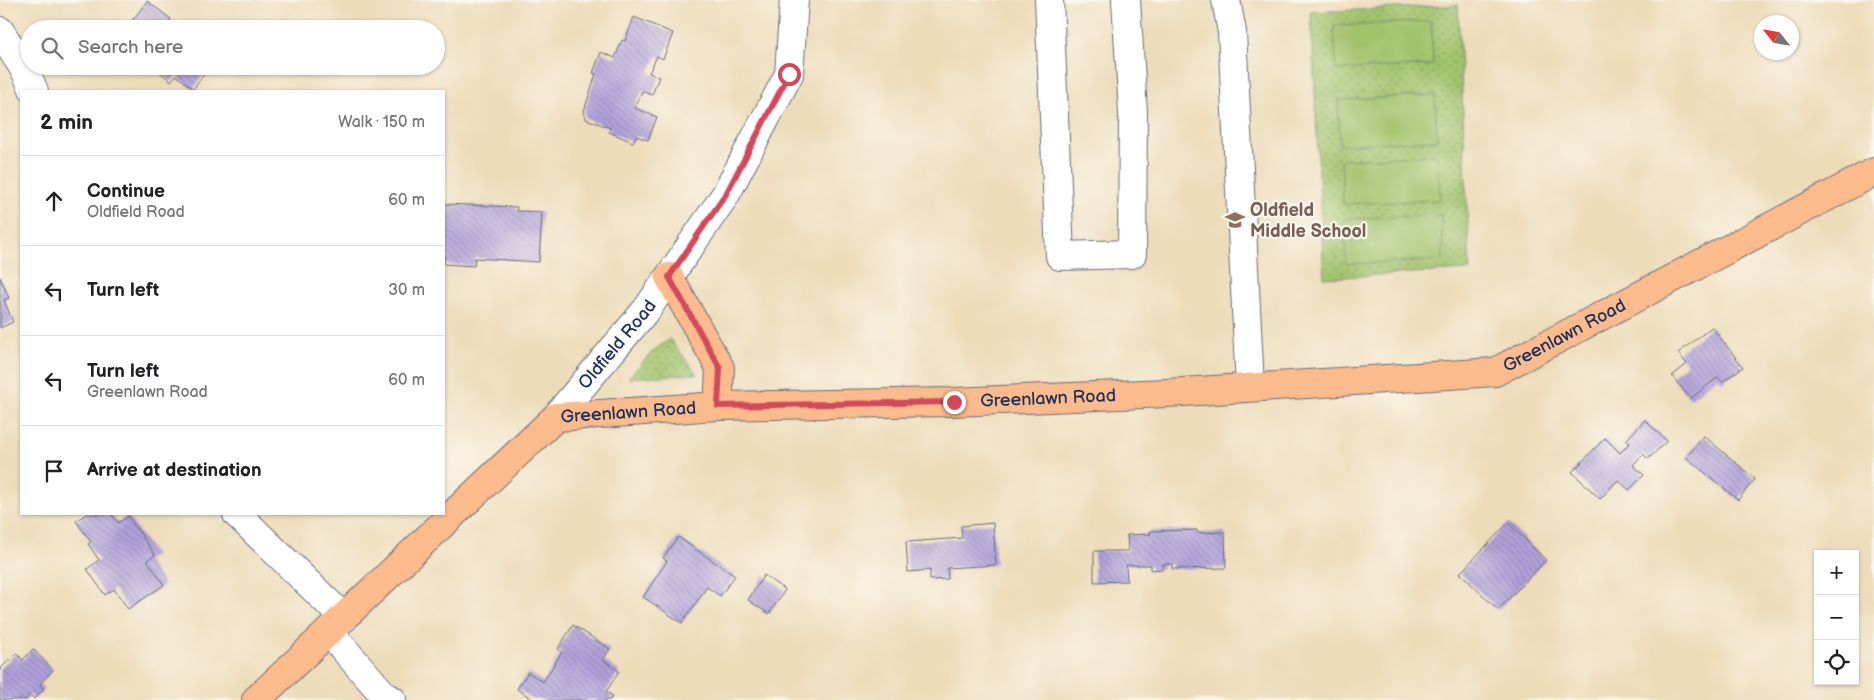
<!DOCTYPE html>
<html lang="en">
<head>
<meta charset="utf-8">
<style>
  body { margin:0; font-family:"Balsamiq Sans",sans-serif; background:#f2f2f2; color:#202124 }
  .controls { position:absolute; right:15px; bottom:15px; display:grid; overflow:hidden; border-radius:0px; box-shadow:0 1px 4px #0004 }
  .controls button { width:45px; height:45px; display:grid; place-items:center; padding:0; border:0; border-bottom:1px solid #e0e0e0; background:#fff; color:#202124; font:25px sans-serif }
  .compass { position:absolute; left:1754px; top:15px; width:45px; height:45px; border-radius:50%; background:#fff; box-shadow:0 1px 4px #0004; rotate:301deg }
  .stop { position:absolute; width:15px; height:15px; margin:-11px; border:4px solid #d1495b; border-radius:50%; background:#fff }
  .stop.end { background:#d1495b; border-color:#fff; box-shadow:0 1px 5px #0008 }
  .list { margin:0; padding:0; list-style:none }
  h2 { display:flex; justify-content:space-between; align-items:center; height:65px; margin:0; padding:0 20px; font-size:21px }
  h2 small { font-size:16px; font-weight:400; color:#757577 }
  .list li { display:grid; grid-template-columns:32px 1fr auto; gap:15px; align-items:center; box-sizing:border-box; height:90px; padding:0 20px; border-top:1px solid #e0e0e0 }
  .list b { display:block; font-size:19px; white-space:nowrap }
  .list p { margin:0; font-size:16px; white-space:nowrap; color:#757577 }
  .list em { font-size:16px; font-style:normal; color:#757577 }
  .icon { flex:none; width:28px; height:28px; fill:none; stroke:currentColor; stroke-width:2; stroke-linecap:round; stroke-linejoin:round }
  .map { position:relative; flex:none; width:1874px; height:700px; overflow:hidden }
  .search { position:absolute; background:#fff; box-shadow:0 1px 4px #0004; left:20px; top:20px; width:425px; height:55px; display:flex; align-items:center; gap:12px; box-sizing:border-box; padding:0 18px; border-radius:28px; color:#757577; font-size:19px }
  .panel { position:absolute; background:#fff; box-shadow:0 1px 4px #0004; left:20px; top:90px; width:425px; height:425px; border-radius:0px }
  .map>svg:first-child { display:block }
  .grass { fill:url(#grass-dots); stroke:#5e7965 }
  .pitch { fill:#a1c36c; stroke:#5e7965 }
  .building { fill:url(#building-back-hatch) }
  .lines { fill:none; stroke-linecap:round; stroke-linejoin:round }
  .minor-casing { stroke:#646c7e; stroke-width:30 }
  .major-casing { stroke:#646c7e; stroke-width:30 }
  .minor { stroke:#fff; stroke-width:28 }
  .major { stroke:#fbbb8c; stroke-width:28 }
  .route { stroke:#d1495b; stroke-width:6 }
  .labels { text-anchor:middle; stroke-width:4.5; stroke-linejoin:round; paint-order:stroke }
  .education-label { font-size:18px; font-weight:bold; fill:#785e54; stroke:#fbf7ec; text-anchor:start }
  .street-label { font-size:18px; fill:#1b2f5e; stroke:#fbf7ec }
</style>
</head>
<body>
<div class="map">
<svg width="1874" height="700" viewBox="0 0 1874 700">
  <defs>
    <pattern id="grass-dots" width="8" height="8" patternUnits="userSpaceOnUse" patternTransform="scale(1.25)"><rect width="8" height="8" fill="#a1c36c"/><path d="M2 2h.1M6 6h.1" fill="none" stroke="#829f5c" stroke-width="1.8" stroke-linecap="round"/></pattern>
    <pattern id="building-back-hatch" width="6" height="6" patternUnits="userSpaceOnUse" patternTransform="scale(1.25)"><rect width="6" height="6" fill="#b0a1da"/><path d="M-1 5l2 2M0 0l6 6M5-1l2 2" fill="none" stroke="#8e84b4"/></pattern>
  </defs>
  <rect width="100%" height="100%" fill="#fbf7ec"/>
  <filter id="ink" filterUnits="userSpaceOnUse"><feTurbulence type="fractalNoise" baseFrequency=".02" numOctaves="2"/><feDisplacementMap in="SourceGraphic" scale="10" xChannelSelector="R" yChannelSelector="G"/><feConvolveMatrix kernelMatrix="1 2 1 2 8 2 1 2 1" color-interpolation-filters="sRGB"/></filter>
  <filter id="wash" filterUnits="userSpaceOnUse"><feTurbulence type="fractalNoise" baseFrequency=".0096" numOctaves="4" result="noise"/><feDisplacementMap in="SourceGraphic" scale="20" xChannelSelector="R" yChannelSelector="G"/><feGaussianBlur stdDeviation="1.12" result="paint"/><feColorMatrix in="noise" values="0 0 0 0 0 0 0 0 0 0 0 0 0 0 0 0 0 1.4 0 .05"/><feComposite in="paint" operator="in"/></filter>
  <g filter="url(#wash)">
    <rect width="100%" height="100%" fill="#eddcba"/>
    <g class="grass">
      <path d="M1458,5L1470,270L1324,278L1311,12Z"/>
      <path d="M670,339L697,374L628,378L653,351Z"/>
    </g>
    <g class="pitch">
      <path d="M1431,21L1433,65L1336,70L1334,26Z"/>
      <path d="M1435,95L1437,140L1340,145L1338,100Z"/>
      <path d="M1437,155L1440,200L1343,204L1341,160Z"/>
      <path d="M1441,215L1443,260L1346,264L1344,219Z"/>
    </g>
    <g id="blocks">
      <g class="building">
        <path d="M147,1L171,19L167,25L172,29H126Z"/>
        <path d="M634,17L673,33L663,59L657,56L649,73L659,77L652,95L642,91L635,108L657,117L648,140L636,136L633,142L609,132L611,128L586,119L584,111L596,74L593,73L601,52L615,58L622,40L625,41Z"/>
        <path d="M152,66H210L193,89L176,75L171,81Z"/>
        <path d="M444,204L517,207L516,211L542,212L539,262L475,258L474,266L444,264Z"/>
        <path d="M0,277L9,298L4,300L13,322L0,328Z"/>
        <path d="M1712,327L1743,367L1722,382L1718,377L1690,399L1672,376L1687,364L1678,353Z"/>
        <path d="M1645,420L1667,441L1648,459L1643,454L1633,465L1644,475L1629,490L1618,480L1600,499L1572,472L1605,438L1620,453L1630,443L1626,440Z"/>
        <path d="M1704,436L1755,479L1738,500L1686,457Z"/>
        <path d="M86,514H111L118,523L128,516L155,555L147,560L164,585L128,609L114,589L105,595L87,569L99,560L88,544L91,542L76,521Z"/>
        <path d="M993,523L996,565L947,568L948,579L930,580V570L908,572L906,542L962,538L961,526Z"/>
        <path d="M1508,523L1546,560L1498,610L1460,573Z"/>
        <path d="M1197,530V533L1225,532L1226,568L1172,569V564H1163V569L1151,570V565H1126L1127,581L1094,582V551H1128L1127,535L1151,534L1150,531Z"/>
        <path d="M678,537L735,576L720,596L707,587L682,623L643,597L667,561L663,558Z"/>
        <path d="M764,575L785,590L769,614L748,600Z"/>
        <path d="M573,625L610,649L603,660L619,671L606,692L613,696L610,700H534L517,689L528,672L543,682L562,652L558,649Z"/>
        <path d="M33,649L53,670L40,684L44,689L34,699L30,695L25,700H0V669L16,653L23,660Z"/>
      </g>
    </g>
  </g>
  <g filter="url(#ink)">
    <use href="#blocks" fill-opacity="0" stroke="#646c7e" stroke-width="1"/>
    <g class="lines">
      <defs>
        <g id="minor">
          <path d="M1049,0L1060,256L1132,254L1133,113L1126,0"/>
          <path d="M1226,0L1232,32L1250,387"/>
          <path d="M0,31L26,72L34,91"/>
          <path id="s1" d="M556,417L647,309L726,194L789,74L794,0"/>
          <path d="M237,514L344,618"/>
          <path d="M329,632L384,695L392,700"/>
        </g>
        <g id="major">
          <path d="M669,277L720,368L718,406"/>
          <path id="s2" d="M256,700L556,417L718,406L954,402L1167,393L1495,372L1874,172"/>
        </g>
      </defs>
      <use href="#minor" class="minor-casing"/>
      <use href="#major" class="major-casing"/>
      <use href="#minor" class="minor"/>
      <use href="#major" class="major"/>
    </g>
  </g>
  <g class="lines" filter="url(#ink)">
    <path class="route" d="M789,74L726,194L669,277L720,368L718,406L954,402"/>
  </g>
  <defs>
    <symbol id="school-bare" viewBox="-9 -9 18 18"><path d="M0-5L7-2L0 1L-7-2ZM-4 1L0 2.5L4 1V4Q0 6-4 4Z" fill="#8d6e63" stroke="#fbf7ec" stroke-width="2.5" paint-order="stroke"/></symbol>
  </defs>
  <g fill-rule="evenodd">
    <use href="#school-bare" x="1221" y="206" width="28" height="28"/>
  </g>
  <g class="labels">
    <g class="education-label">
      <text x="1250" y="216">Oldfield<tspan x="1250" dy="21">Middle School</tspan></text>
    </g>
    <g class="street-label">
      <text dy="6" stroke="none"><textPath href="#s2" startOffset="1431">Greenlawn Road</textPath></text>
      <text dy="6" stroke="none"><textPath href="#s1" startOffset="95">Oldfield Road</textPath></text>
      <text dy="6" stroke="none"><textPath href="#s2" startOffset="905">Greenlawn Road</textPath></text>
      <text dy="6" stroke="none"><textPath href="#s2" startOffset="485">Greenlawn Road</textPath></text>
    </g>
  </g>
</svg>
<div class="controls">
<button>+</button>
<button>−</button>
<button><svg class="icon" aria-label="locate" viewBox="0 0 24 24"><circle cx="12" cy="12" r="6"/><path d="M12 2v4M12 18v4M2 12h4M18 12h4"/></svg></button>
</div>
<svg class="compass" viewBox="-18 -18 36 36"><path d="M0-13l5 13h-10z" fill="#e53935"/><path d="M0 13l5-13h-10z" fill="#757577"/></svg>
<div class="stop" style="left:789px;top:74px"></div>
<div class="stop end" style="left:954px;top:402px"></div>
<div class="search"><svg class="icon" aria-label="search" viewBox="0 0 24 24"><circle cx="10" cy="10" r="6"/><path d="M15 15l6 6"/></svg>Search here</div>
<section class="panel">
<h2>2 min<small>Walk · 150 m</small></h2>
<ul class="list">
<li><svg class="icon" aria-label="ahead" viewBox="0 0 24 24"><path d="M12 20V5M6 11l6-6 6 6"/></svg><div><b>Continue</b><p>Oldfield Road</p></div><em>60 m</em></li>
<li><svg class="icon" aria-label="left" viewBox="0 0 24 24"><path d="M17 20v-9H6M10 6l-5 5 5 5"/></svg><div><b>Turn left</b></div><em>30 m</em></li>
<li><svg class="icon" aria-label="left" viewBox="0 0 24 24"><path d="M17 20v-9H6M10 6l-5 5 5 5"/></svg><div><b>Turn left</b><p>Greenlawn Road</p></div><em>60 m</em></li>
<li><svg class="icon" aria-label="arrive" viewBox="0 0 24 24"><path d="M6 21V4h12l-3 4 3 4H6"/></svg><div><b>Arrive at destination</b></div></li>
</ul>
</section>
</div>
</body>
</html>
